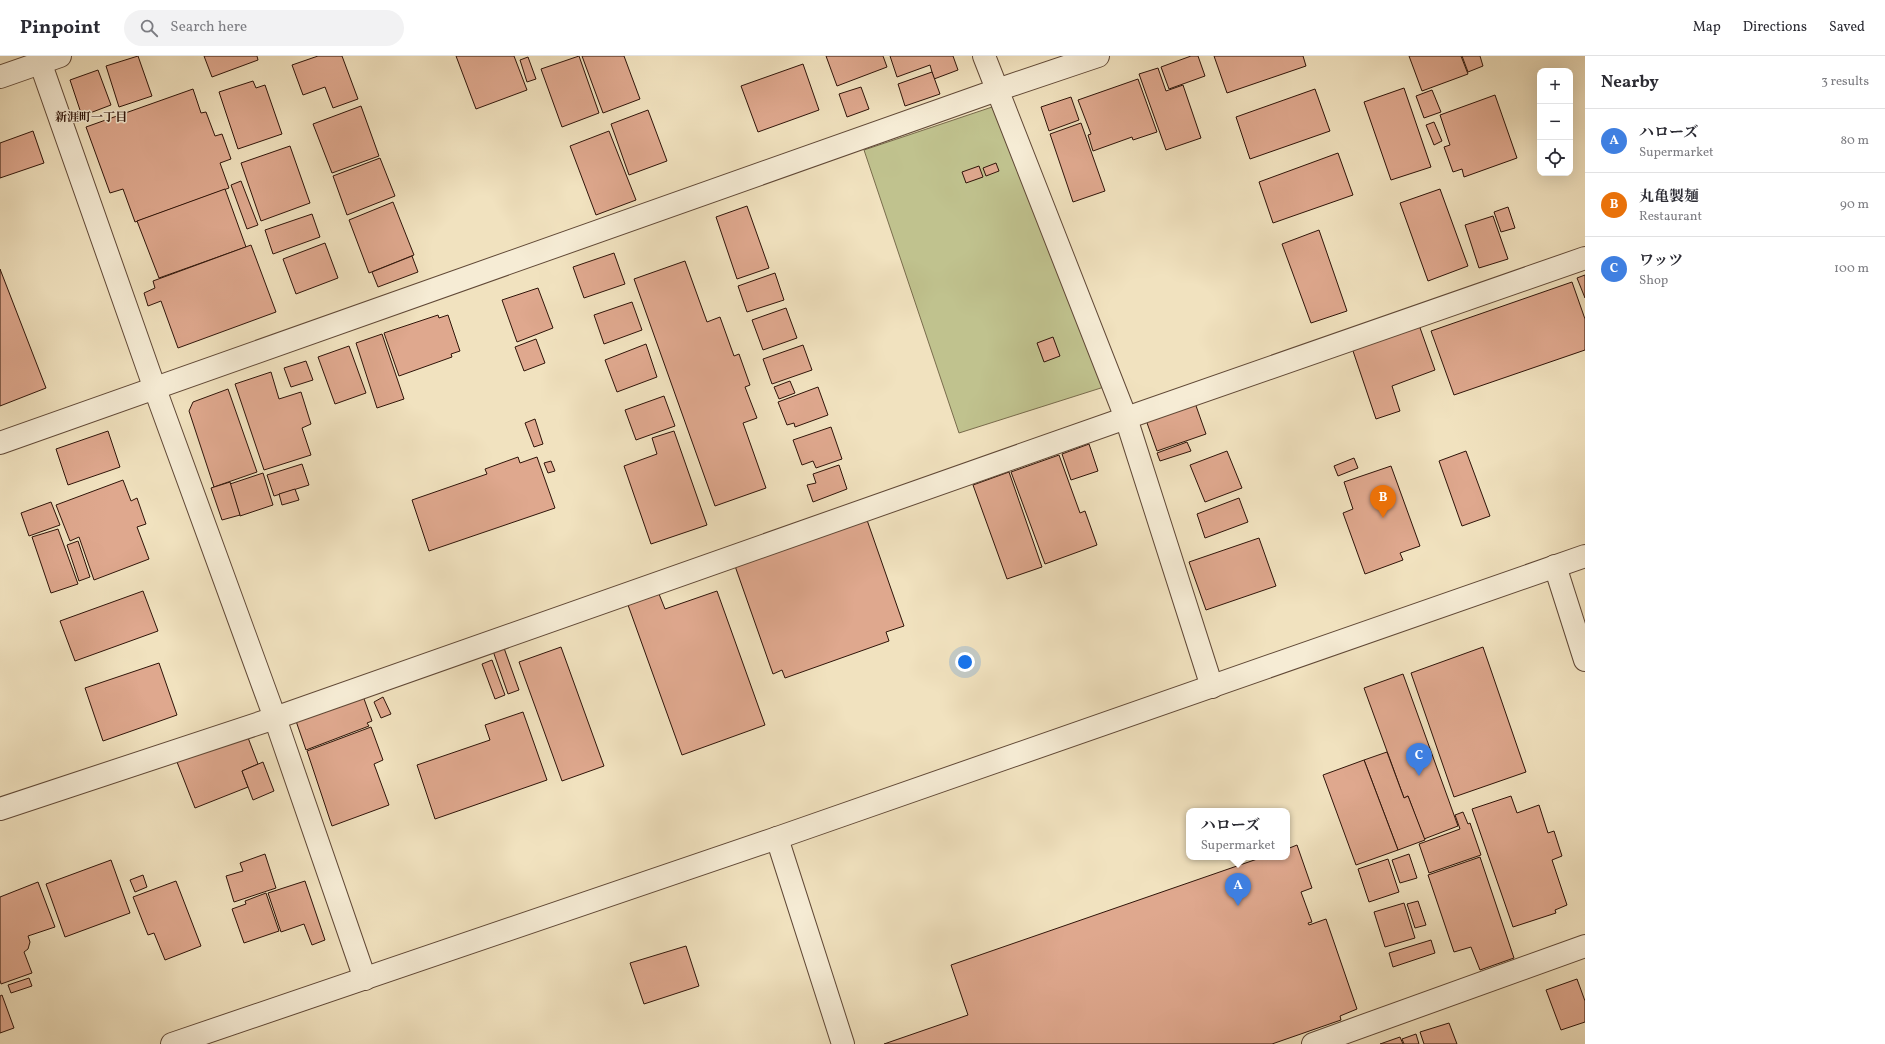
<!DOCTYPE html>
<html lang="en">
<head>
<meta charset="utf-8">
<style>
  body { margin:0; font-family:Vollkorn,"Noto Serif JP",serif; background:#f2f2f3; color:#2b2b33 }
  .controls { position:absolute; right:12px; top:12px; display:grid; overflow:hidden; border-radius:8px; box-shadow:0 4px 16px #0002 }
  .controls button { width:36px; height:36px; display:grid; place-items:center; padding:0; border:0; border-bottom:1px solid #e1e1e2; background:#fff; color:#2b2b33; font:20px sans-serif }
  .you { position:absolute; left:965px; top:606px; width:14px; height:14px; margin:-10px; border:3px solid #fff; border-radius:50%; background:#1a73e8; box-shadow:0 0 0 6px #1a73e833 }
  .badge { display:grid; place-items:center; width:26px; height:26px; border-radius:50%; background:#111827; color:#fff; font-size:13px; font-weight:700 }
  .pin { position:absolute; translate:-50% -33px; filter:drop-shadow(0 1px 2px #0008) }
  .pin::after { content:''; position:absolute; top:21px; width:14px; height:12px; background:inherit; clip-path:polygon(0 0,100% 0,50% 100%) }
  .popup { position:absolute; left:1186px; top:752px; width:104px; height:52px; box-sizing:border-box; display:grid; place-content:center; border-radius:8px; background:#fff; filter:drop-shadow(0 1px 3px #0005); font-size:13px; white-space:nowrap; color:#7c7c81 }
  .popup b { font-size:15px; color:#2b2b33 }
  .popup::after { content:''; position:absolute; left:50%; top:100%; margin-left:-8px; border:8px solid transparent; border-top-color:#fff }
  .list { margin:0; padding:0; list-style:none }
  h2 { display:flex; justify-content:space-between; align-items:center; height:52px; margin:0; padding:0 16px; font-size:17px }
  h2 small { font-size:13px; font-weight:400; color:#7c7c81 }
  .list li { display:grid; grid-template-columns:26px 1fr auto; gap:12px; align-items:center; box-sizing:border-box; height:64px; padding:0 16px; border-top:1px solid #e1e1e2 }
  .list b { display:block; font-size:15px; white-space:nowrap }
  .list p { margin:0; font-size:13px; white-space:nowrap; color:#7c7c81 }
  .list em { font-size:13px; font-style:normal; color:#7c7c81 }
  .icon { flex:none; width:22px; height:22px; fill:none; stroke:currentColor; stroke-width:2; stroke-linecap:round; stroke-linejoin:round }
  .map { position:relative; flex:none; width:1585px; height:988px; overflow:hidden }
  header { display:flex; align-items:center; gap:24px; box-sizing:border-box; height:56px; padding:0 20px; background:#fff; border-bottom:1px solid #e1e1e2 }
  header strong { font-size:19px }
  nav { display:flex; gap:22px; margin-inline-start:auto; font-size:14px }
  .search { width:280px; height:36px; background:#f2f2f3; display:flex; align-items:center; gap:10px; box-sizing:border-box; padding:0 14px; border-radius:22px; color:#7c7c81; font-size:15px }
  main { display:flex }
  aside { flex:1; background:#fff }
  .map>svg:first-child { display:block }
  .green { fill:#c0c28e; stroke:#786b4c }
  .building { fill:#dfa88e; stroke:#2f1409 }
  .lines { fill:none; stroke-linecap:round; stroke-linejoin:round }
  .minor-casing { stroke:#604836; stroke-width:24 }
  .tertiary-casing { stroke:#604836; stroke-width:24 }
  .minor { stroke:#f6ecd5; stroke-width:22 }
  .tertiary { stroke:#f6ecd5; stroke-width:22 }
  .labels { text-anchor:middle; stroke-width:3; stroke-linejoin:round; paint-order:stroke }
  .neighbourhood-label { font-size:12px; font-weight:bold; fill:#2f1409; stroke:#f6ecd5 }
</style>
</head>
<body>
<header>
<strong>Pinpoint</strong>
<div class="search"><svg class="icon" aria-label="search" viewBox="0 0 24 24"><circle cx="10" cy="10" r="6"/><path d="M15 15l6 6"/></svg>Search here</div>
<nav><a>Map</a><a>Directions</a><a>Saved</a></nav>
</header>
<main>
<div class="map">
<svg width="1585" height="988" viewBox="0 0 1585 988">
  <rect width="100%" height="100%" fill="#f1e2bf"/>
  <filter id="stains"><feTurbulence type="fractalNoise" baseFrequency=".005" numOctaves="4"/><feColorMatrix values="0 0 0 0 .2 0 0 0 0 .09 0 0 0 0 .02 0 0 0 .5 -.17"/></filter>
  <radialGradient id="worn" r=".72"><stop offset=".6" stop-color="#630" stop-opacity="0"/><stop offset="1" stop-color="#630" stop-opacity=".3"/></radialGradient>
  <path class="green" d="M1001,48L1104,331L959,377L864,94Z"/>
  <g class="building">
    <path d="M138,0L152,40L119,51L106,10Z"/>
    <path d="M204,0H257L258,4L212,21Z"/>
    <path d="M318,0H342L358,43L333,52L325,31L303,39L292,9Z"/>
    <path d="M456,0H514L527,34L476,53Z"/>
    <path d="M579,0L599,57L562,71L541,13Z"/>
    <path d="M582,0H624L640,43L603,57Z"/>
    <path d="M826,0H883L887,11L837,30Z"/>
    <path d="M890,0H953L958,14L934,23L930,9L897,21Z"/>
    <path d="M1191,0H1198L1205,20L1169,33L1161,11Z"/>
    <path d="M1214,0H1303L1306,10L1227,37Z"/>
    <path d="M1409,0H1461L1468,18L1422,35Z"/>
    <path d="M1462,0H1480L1483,10L1468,16Z"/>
    <path d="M528,1L536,23L527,26L520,4Z"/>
    <path d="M803,8L819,54L758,76L741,30Z"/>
    <path d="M1158,12L1166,35L1183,29L1201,82L1166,94L1139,18Z"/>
    <path d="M98,14L111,49L82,60L70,24Z"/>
    <path d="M932,16L940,38L905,50L898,28Z"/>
    <path d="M1138,23L1157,76L1133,84L1132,81L1093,95L1088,79L1091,78L1078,44Z"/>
    <path d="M253,25L256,32L265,29L282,78L238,93L219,36Z"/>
    <path d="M861,31L869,53L847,61L839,38Z"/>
    <path d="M1404,32L1431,111L1391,124L1364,46Z"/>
    <path d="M193,33L201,57L206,56L215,80L222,78L231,103L220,107L229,132L135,166L123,133L110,137L86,71Z"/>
    <path d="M1315,33L1330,75L1250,103L1236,61Z"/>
    <path d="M1432,34L1441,56L1424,62L1416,40Z"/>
    <path d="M1495,39L1517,102L1464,121L1462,113L1453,116L1444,91L1450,89L1440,59Z"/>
    <path d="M1071,41L1079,64L1049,75L1041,51Z"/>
    <path d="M361,50L379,100L332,117L313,68Z"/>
    <path d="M648,54L667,105L629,119L611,68Z"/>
    <path d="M1434,66L1442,85L1434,89L1426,69Z"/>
    <path d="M1081,67L1105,135L1073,146L1050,78Z"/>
    <path d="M33,75L44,107L0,122V87Z"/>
    <path d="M609,75L636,144L596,159L570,90Z"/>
    <path d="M290,90L310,147L261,165L241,107Z"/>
    <path d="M1338,97L1353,139L1273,167L1259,126Z"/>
    <path d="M380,102L395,140L347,159L333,120Z"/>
    <path d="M996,107L999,115L986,120L983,112Z"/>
    <path d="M979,110L983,121L966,127L962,116Z"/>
    <path d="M241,125L258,169L247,173L231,129Z"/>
    <path d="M225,133L246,191L159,222L137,165Z"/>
    <path d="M1440,133L1468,210L1428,225L1400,147Z"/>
    <path d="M393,146L414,199L369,217L349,164Z"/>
    <path d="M747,150L769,212L737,223L716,161Z"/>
    <path d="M1508,151L1515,172L1501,176L1494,156Z"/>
    <path d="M312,158L320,181L273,198L265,174Z"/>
    <path d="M1493,160L1508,203L1479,212L1465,169Z"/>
    <path d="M1319,174L1347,255L1311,267L1282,188Z"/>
    <path d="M325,187L338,222L296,238L283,203Z"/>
    <path d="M251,189L276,256L178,292L161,245L148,250L144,237L155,232L153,225Z"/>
    <path d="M614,197L625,228L584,242L573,211Z"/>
    <path d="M412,200L418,216L378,231L372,216Z"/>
    <path d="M685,205L707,266L720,261L734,300L739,298L750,329L745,331L757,362L743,367L766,432L715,450L634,223Z"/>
    <path d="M0,213L46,332L0,350Z"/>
    <path d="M775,217L784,244L747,256L738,230Z"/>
    <path d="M1585,219V242L1577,222Z"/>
    <path d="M1572,226L1585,263V294L1454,339L1431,275Z"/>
    <path d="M538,232L553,272L517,286L502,244Z"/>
    <path d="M632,246L642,274L604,288L594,259Z"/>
    <path d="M786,252L797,282L763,294L752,264Z"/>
    <path d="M438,259L439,262L448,259L460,295L451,298L452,301L399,320L384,277Z"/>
    <path d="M1419,269L1435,314L1392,330L1400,355L1376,363L1352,292Z"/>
    <path d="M382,278L404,343L377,352L356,287Z"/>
    <path d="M1053,281L1060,300L1044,306L1037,287Z"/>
    <path d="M536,283L545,307L524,315L515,291Z"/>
    <path d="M646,288L657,321L617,336L605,304Z"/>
    <path d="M803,289L812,314L772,328L763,303Z"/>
    <path d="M349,290L366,337L335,348L318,301Z"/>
    <path d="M306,305L313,324L291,331L284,312Z"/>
    <path d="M271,316L279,343L301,336L311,368L302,372L311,399L264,414L235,328Z"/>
    <path d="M790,325L795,337L779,343L774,331Z"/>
    <path d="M818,331L828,359L795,371L794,367L787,369L778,346Z"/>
    <path d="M228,333L257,416L214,431L189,355L193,346Z"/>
    <path d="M664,340L675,370L636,384L625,354Z"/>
    <path d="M1195,347L1206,378L1157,395L1146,364Z"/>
    <path d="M535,363L543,388L534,391L525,367Z"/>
    <path d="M831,371L842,403L816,412L813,405L802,409L793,384Z"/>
    <path d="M108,375L120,411L68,429L56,393Z"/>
    <path d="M674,375L707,469L651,488L624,410L657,398L652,382Z"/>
    <path d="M1187,386L1191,395L1160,405L1157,397Z"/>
    <path d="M1089,388L1098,415L1071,424L1062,398Z"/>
    <path d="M1227,395L1242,432L1205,446L1190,409Z"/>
    <path d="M1466,395L1490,460L1462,470L1439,405Z"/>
    <path d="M1059,399L1080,457L1085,455L1097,489L1045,508L1011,416Z"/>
    <path d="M518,401L520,407L537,401L555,452L429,495L412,444L487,418L485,413Z"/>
    <path d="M1354,402L1358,412L1338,420L1334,410Z"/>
    <path d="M551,405L555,415L548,417L544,407Z"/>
    <path d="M302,408L309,429L274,440L267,419Z"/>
    <path d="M839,409L847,433L813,446L807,429L816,427L813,418Z"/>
    <path d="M1391,410L1420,490L1400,497L1403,504L1365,518L1343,457L1353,453L1344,426Z"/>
    <path d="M1009,416L1042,511L1007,523L973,429Z"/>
    <path d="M263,417L273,449L240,460L230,428Z"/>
    <path d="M123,424L131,445L137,442L146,468L137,471L149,503L94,524L79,481L70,485L56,449Z"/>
    <path d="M230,426L240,459L222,464L211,432Z"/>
    <path d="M295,433L299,444L282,449L279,438Z"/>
    <path d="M1239,442L1248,466L1205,482L1197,458Z"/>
    <path d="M51,446L60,469L29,480L21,457Z"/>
    <path d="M867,464L904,570L886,576L889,585L785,622L782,614L773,618L735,510Z"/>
    <path d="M58,473L78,528L51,537L32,481Z"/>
    <path d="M1259,482L1276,530L1206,554L1189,506Z"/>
    <path d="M78,485L90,521L79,525L67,489Z"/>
    <path d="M143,535L158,575L75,605L60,565Z"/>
    <path d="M717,535L765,669L682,699L628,549L659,538L665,553Z"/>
    <path d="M561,591L604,710L562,725L519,606Z"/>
    <path d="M1483,591L1526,716L1454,741L1411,617Z"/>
    <path d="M504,592L519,634L508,638L493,595Z"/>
    <path d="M492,604L505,639L495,643L482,608Z"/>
    <path d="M159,607L177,659L103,685L85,632Z"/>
    <path d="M1403,618L1458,770L1424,783L1408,740L1404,742L1364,632Z"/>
    <path d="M363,640L372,665L367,667L369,670L306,694L296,665Z"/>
    <path d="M383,641L391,658L381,662L374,646Z"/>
    <path d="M523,656L547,724L435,763L417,709L490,684L485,669Z"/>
    <path d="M371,671L383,704L374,708L389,749L332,770L307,695Z"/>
    <path d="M247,679L258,708L242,715L248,731L195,752L177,706Z"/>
    <path d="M1387,696L1404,742L1408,740L1425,784L1398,794L1364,704Z"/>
    <path d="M1364,704L1398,794L1356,809L1323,719Z"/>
    <path d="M263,706L274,735L253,744L242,715Z"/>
    <path d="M1511,740L1517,757L1539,749L1548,777L1554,775L1562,800L1552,804L1567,849L1555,854L1556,857L1513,871L1472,753Z"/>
    <path d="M1463,756L1468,768L1470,767L1481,799L1429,817L1419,788L1460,773L1455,759Z"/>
    <path d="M1297,789L1312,832L1301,836L1312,866L1308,867L1309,869L1326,863L1357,953L1340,960L1341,964L1272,988H884L968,959L951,909L1263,801H1287V793Z"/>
    <path d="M265,798L276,832L234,846L226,820L243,815L240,807Z"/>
    <path d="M1409,798L1417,822L1400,827L1392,804Z"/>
    <path d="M1480,801L1514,902L1480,914L1471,891L1454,896L1428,819Z"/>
    <path d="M1388,803L1399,836L1369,846L1358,813Z"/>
    <path d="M111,804L130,857L65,881L46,828Z"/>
    <path d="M143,819L147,831L135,836L130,824Z"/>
    <path d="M176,825L201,890L165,904L154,877L148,879L133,841Z"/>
    <path d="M305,825L325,884L312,889L304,868L281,876L268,837Z"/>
    <path d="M38,826L55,871L28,880L30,886L28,893L24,896L32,917L1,928L0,924V841Z"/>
    <path d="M266,837L279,875L244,887L232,853L246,848L245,845Z"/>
    <path d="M1418,845L1426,869L1415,872L1407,848Z"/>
    <path d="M1404,847L1415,882L1385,891L1374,856Z"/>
    <path d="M1431,884L1435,897L1393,911L1389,897Z"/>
    <path d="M686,890L699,930L644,948L630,907Z"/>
    <path d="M29,922L32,930L11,937L8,929Z"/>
    <path d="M1577,923L1585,945V966L1561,974L1546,934Z"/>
    <path d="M2,939L14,972L0,977V940Z"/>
    <path d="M1449,967L1457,988H1424L1420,976Z"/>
    <path d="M1416,978L1419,988H1404L1402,983Z"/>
    <path d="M1400,981L1403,988H1380Z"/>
  </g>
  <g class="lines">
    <defs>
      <g id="minor">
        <path d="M38,0L155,333L275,662L365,923"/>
        <path d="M0,21L60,0"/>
        <path d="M0,753L275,662L1126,362L1585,202"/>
        <path d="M777,782L843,988"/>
        <path d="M1313,988L1585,890"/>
      </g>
      <g id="tertiary">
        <path d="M984,0L1126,362L1212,631"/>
        <path d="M0,387L997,34L1098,0"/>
        <path d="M1555,510L1585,604"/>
        <path d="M172,988L777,782L1585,500"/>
      </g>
    </defs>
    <use href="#minor" class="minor-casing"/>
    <use href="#tertiary" class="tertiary-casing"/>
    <use href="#minor" class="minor"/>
    <use href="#tertiary" class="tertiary"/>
  </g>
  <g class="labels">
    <g class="neighbourhood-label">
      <text x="91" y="65">新涯町一丁目</text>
    </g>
  </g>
  <rect width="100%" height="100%" filter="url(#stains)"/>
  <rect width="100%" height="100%" fill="url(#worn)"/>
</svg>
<div class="controls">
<button>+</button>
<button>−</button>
<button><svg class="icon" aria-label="locate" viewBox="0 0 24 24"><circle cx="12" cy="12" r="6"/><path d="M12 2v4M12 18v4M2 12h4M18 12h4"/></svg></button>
</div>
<div class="you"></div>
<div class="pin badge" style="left:1238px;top:850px;background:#3f7fe0">A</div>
<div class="popup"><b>ハローズ</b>Supermarket</div>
<div class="pin badge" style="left:1383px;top:462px;background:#e8710a">B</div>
<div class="pin badge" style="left:1419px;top:720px;background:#3f7fe0">C</div>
</div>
<aside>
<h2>Nearby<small>3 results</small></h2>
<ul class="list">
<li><span class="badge" style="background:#3f7fe0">A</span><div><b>ハローズ</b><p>Supermarket</p></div><em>80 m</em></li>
<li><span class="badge" style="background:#e8710a">B</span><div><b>丸亀製麺</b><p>Restaurant</p></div><em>90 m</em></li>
<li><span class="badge" style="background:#3f7fe0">C</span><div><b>ワッツ</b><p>Shop</p></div><em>100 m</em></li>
</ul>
</aside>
</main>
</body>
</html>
